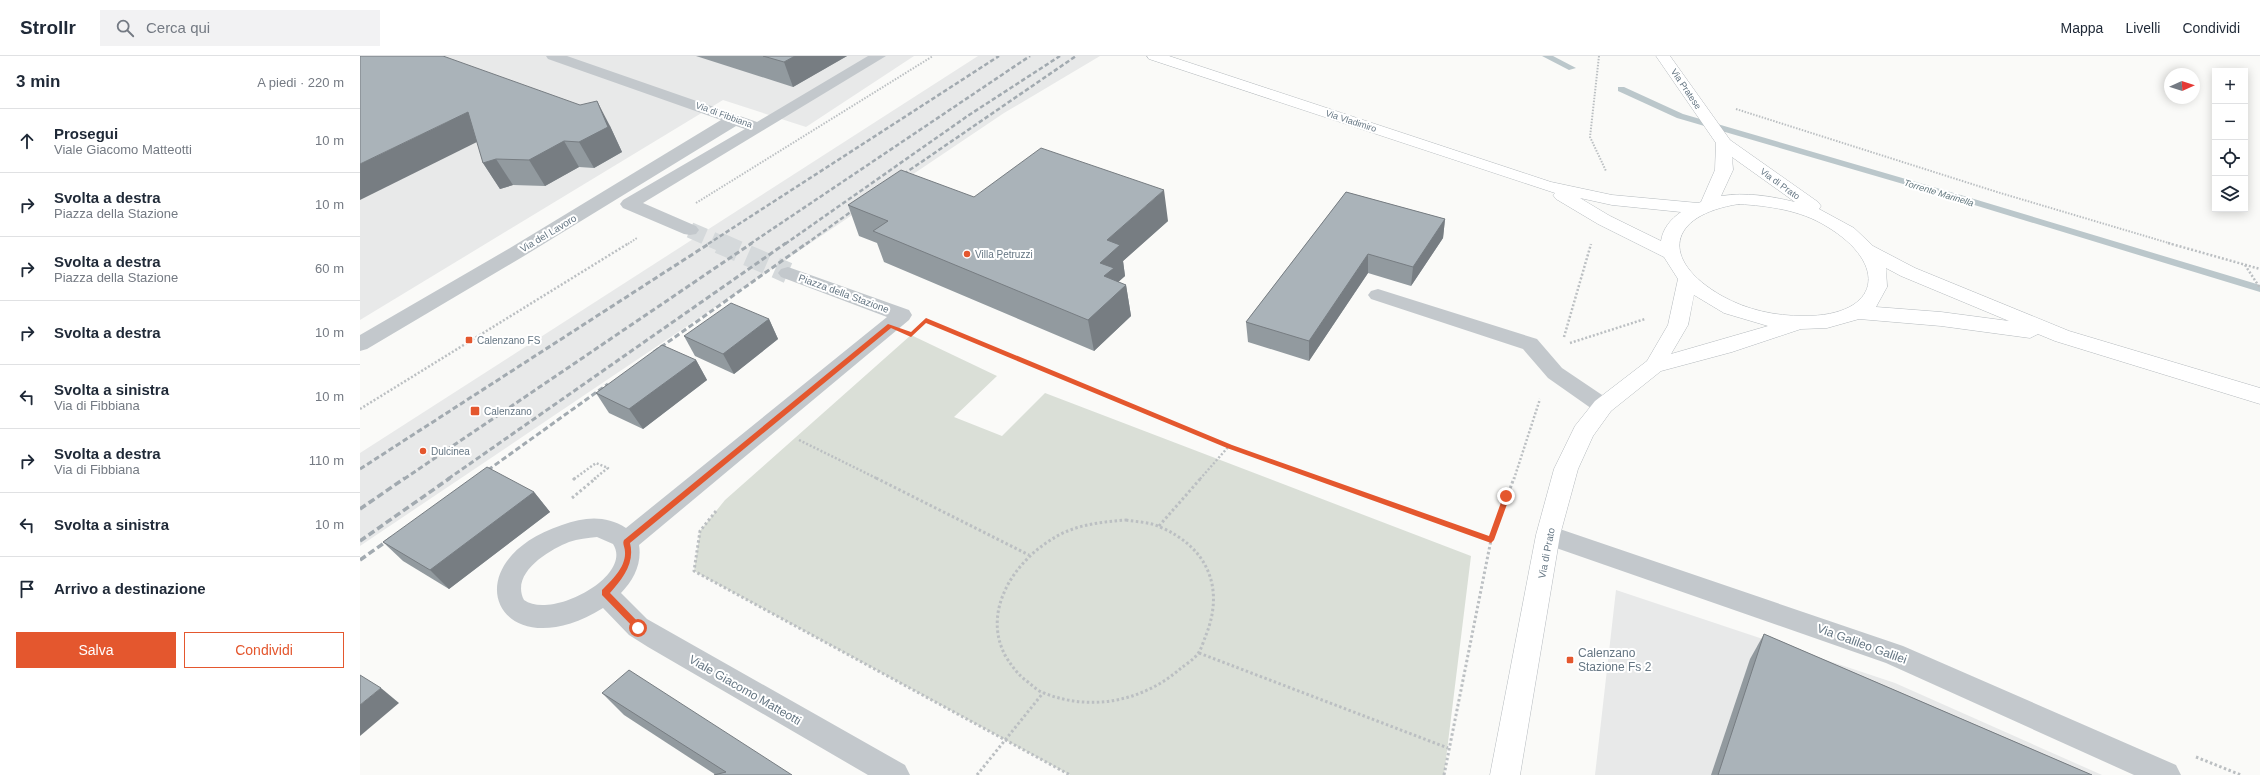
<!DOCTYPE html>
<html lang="it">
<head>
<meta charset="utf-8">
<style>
  body { margin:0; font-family:Arial,sans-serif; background:#f2f2f3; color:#1f2937 }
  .controls { position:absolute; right:12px; top:12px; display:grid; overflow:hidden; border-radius:0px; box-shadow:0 2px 10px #0003 }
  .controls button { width:36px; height:36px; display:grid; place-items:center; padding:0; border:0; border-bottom:1px solid #e0e1e3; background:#fff; color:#1f2937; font:20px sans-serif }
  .compass { position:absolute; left:1804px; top:12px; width:36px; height:36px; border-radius:50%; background:#fff; box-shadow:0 2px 10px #0003; rotate:87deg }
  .stop { position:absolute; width:12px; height:12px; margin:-9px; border:3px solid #e4572e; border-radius:50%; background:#fff }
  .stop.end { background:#e4572e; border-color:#fff; box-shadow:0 1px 4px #0008 }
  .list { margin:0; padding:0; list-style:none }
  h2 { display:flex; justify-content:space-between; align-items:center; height:52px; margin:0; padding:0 16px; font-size:17px }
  h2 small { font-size:13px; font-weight:400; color:#747a83 }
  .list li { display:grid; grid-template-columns:26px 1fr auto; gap:12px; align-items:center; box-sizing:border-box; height:64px; padding:0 16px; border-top:1px solid #e0e1e3 }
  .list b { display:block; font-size:15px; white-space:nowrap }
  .list p { margin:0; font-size:13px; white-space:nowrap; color:#747a83 }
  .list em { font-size:13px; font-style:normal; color:#747a83 }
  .actions { display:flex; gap:8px; padding:12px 16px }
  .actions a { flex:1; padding:9px 0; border:1px solid #e4572e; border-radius:0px; text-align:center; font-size:14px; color:#e4572e }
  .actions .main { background:#e4572e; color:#fff }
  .icon { flex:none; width:22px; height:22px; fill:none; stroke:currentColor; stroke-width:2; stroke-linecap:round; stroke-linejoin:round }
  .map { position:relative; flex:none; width:1900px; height:719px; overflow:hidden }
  header { display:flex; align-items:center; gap:24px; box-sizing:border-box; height:56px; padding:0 20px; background:#fff; border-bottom:1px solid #e0e1e3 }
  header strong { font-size:19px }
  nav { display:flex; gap:22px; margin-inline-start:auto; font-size:14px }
  .search { width:280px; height:36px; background:#f2f2f3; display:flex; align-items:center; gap:10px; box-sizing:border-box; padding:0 14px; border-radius:0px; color:#747a83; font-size:15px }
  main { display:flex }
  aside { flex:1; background:#fff }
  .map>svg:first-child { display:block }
  .built { fill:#e8e9e9 }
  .green { fill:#dadfd7 }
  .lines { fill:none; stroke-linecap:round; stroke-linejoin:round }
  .stream { fill:#bbc7cb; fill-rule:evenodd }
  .minor-tunnel-far1 { stroke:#d5d9db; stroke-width:16; stroke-dasharray:16 8; stroke-linecap:butt }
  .minor-tunnel { stroke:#d5d9db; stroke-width:21; stroke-dasharray:21 10; stroke-linecap:butt }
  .major-casing { stroke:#b5babe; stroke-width:1 }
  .path-far2 { stroke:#bbbfc2; stroke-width:2; stroke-dasharray:1.5 1.5; stroke-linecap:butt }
  .path-far1 { stroke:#bbbfc2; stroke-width:2.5; stroke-dasharray:2 2; stroke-linecap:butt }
  .path { stroke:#bbbfc2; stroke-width:3; stroke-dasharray:2.5 2.5; stroke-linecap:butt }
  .minor { fill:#c3c8cc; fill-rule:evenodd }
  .major { fill:#fff; fill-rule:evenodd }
  .rail-far2 { stroke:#a2aab0; stroke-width:2.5; stroke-dasharray:4.5 2.5; stroke-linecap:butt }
  .rail-far1 { stroke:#a2aab0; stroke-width:3; stroke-dasharray:5.5 3; stroke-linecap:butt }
  .rail { stroke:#a2aab0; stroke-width:3.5; stroke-dasharray:7 3.5; stroke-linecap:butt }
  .wall { fill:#929a9f }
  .shaded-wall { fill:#777d82 }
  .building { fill:#aab3b9; stroke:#777d82 }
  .route { fill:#e4572e }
  .poi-dot { fill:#e4572e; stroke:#fff; stroke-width:1.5 }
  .labels { text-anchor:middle; stroke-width:4; stroke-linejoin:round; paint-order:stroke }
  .far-street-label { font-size:9px; fill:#657683; stroke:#fff }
  .far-water-label { font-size:9px; font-style:italic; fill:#60757c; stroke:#fff }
  .street-label { font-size:10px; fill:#657683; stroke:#fff }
  .poi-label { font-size:10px; fill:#657683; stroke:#fff; text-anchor:start }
  .near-street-label { font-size:12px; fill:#657683; stroke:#fff }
  .near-poi-label { font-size:12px; fill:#657683; stroke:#fff; text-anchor:start }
</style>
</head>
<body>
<header>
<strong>Strollr</strong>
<div class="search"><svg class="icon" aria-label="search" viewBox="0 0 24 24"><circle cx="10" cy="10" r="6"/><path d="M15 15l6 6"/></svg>Cerca qui</div>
<nav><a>Mappa</a><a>Livelli</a><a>Condividi</a></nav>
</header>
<main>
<aside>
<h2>3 min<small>A piedi · 220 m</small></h2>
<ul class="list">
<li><svg class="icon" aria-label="ahead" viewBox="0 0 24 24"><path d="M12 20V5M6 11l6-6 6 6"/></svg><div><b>Prosegui</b><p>Viale Giacomo Matteotti</p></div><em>10 m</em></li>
<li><svg class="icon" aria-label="right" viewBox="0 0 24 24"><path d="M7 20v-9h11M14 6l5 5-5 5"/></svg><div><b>Svolta a destra</b><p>Piazza della Stazione</p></div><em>10 m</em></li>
<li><svg class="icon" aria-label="right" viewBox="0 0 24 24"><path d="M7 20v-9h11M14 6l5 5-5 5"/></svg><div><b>Svolta a destra</b><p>Piazza della Stazione</p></div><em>60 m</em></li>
<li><svg class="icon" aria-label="right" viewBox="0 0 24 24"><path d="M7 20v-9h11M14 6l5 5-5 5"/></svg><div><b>Svolta a destra</b></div><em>10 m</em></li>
<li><svg class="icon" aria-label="left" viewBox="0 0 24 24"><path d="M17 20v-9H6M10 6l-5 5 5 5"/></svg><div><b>Svolta a sinistra</b><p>Via di Fibbiana</p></div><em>10 m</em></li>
<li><svg class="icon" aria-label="right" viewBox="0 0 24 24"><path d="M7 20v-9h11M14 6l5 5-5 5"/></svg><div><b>Svolta a destra</b><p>Via di Fibbiana</p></div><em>110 m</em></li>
<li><svg class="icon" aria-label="left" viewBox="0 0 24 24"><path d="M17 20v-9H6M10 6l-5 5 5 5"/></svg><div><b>Svolta a sinistra</b></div><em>10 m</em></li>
<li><svg class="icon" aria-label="arrive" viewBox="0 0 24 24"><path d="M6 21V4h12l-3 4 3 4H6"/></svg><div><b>Arrivo a destinazione</b></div></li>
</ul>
<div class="actions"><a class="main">Salva</a><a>Condividi</a></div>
</aside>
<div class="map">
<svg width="1900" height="719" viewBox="0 0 1900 719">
  <rect width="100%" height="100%" fill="#fafaf8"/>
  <g class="built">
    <path d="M0,0H554L446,71L363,44L0,264Z"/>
    <path d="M618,0H740L644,57L0,490V397Z"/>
    <path d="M1256,534L1535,627L1742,719H1235Z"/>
  </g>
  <path class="green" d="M551,279L637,320L594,361L642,380L685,337L1111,500L1084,719H710L334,515L340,475L365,444Z"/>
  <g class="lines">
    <g class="stream">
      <path d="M1182,0H1193L1216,12L1209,14Z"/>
      <path d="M1258,31H1264L1323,58L1604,140L1900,229V236L1598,144L1317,62L1258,35Z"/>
    </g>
    <path class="minor-tunnel-far1" d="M330,174L362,188"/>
    <path class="minor-tunnel" d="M359,187L428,217"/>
    <defs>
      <path id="major" d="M787,0H809L1191,126L1252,139L1338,147L1341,146L1355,114L1356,87L1296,0H1310L1370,84L1458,146L1461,150L1459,153L1494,172L1513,190L1555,212L1709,275L1900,332V348L1695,285L1678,278L1670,282L1581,270L1499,263L1467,272L1441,273L1372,296L1301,315L1251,355L1233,380L1218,413L1200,479L1160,719H1130L1176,479L1194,413L1215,370L1235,345L1287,305L1308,269L1318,223L1304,201L1238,168L1196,143L1193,139L1195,137L789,3ZM1372,101L1435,146C1410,140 1386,136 1361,140L1373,114ZM1220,142L1252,149L1321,156C1311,163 1303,172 1301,185L1250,160ZM1379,148C1409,150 1440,154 1466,170C1530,208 1521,260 1444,260C1415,260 1387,254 1362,240C1299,204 1307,159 1379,148ZM1526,212L1541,220L1649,265L1581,256L1516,251L1527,231ZM1334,239L1364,257L1408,270L1311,298L1328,269Z"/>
    </defs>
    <use href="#major" class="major-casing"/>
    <g class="path-far2">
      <path d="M1239,0L1230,81L1246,115"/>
      <path d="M1376,53L1637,136L1812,188"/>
      <path d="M336,147L573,0"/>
      <path d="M268,188L277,182"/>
    </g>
    <g class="path-far1">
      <path d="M1808,187L1900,213"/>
      <path d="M1885,209L1900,232"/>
      <path d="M569,266L869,390L962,423"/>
      <path d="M1204,281L1231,188"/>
      <path d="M1210,287L1285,263"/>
      <path d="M0,353L269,187"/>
      <path d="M439,384L518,423"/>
      <path d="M214,423L236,407L248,412L234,423"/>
      <path d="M840,423L869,390"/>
      <path d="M1154,423L1180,343"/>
    </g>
    <g class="path">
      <path d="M516,422L669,499"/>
      <path d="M959,422L1131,484"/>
      <path d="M213,424L215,422"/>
      <path d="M212,442L236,422"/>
      <path d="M356,455L340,475L334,515L710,719"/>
      <path d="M766,464C777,466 790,466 800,471C847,491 865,531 846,579C844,584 842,591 839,596C835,603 826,608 820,613C783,645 731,656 684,637C677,635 670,627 664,623C656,616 652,610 646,601C620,554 656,502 699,479C720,468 743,466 766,464Z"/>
      <path d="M799,470L841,422"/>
      <path d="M839,597L1088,692"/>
      <path d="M1836,701L1881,719"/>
      <path d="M617,719L683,637"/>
      <path d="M1084,719L1131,484L1154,422"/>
    </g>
    <g class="minor">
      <path d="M186,0H207L397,66L508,0H526L283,147L336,170L339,174L336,178L330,179L324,178L263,152L260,148L263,144L385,73L376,70L164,200L7,293L0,295V279L150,192L361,64L188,3Z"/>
      <path d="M428,211L549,254L552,259L549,264L279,489C282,507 274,524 261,537L287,563L545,709L550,719H508L288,591L269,579L243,552C138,617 88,507 202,469C225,461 245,459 266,472L527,261L421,221L418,217L421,213ZM237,481L253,488C274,520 191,564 164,544C150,517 189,494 209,486C218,483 228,482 237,481Z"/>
      <path d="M1018,233L1177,283L1202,312L1251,345L1254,350L1251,355L1243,358L1235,355L1188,322L1163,293L1011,243L1008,239L1011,235Z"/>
      <path d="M1188,469L1543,590L1816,709L1821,719H1774L1526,607L1179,486L1176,479L1179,472Z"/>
    </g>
    <use href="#major" class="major"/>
    <g class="rail-far2">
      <path d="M538,122L716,0"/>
      <path d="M348,188L639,0"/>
      <path d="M390,188L670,0"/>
      <path d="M425,188L609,59L700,0"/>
      <path d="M446,188L499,150"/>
    </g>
    <g class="rail-far1">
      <path d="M294,296L447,187"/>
      <path d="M0,413L350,187"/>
      <path d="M121,419L248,328"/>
      <path d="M44,423L392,187"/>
      <path d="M88,423L426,187"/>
    </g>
    <g class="rail">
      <path d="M0,453L45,422"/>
      <path d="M0,485L90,422"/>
      <path d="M0,504L34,480"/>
    </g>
  </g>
  <g class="wall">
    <path d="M0,0L250,70L262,96L234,112L219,111L185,130L153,129L140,133L123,107L117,85Z"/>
    <path d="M336,0H487L433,31Z"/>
    <path d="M986,136L1085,163L1083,182L1051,230L1008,217L949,305L888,286L886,266Z"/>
    <path d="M614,141L808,165L763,205L765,220L758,226L766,229L771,260L734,295L524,206L517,187L499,180L488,149Z"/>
    <path d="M409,263L418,283L374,318L335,300L324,280Z"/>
    <path d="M336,304L347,324L283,373L249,357L236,337Z"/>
    <path d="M174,436L190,456L89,533L43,505L23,486Z"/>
    <path d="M1404,578L1732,719H1351L1390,603Z"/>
    <path d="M242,637L432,719H356L264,659Z"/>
  </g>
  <g class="shaded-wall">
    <path d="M435,0H487L433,31L424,6Z"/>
    <path d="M237,45L250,70L262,96L234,112L219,86Z"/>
    <path d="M108,56L125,82L0,144V108Z"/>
    <path d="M204,85L219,111L185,130L169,104Z"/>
    <path d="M136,103L153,129L140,133L123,107Z"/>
    <path d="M804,134L808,165L763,205L765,220L756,228L766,229L771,260L734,295L728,264L740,207L747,184Z"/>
    <path d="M1085,163L1083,182L1051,230L1053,211Z"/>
    <path d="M1008,198V217L949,305V285Z"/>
    <path d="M409,263L418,283L374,318L363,298Z"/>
    <path d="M336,304L347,324L283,373L269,353Z"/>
    <path d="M174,436L190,456L89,533L70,514Z"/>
    <path d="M21,632L39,647L0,680V649Z"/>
  </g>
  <g class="building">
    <path d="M0,0H83L220,49L237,45L248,71L219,86L204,85L169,104L136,103L123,107L108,56L0,108Z"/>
    <path d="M403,0H435L424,6Z"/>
    <path d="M681,92L804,134L747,184L760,189L740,207L754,212L744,220L766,229L728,264L513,175L528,165L488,149L541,114L614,141Z"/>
    <path d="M986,136L1085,163L1053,211L1008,198L949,285L886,266Z"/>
    <path d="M371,247L409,263L363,298L324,280Z"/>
    <path d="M302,289L336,304L269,353L236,337Z"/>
    <path d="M127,411L174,436L70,514L23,486Z"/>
    <path d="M1404,578L1732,719H1358Z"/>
    <path d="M269,614L432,719H354L366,716L242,637Z"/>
    <path d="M0,619L21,632L0,649Z"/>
  </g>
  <path class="route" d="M566,262L872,389L1129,480L1144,438L1150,440L1134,484L1131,487L867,392L566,267L551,281L531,272L270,487C275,507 263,522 250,537L281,569V574H276L242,539V534C252,524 266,511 265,496C265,491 262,488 264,484L528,268L551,276Z"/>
  <g class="poi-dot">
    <circle cx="607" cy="198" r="4"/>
    <rect x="105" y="280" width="8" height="8" rx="2"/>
    <rect x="110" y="350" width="10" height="10" rx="2"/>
    <circle cx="63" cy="395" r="4"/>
    <rect x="1206" y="600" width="8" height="8" rx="2"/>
  </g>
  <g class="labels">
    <g class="far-street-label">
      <text transform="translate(1326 33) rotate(56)" y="3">Via Pratese</text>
      <text transform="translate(364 59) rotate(20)" y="3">Via di Fibbiana</text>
      <text transform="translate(991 65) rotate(18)" y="3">Via Vladimiro</text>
      <text transform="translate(1420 128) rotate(36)" y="3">Via di Prato</text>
    </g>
    <g class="far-water-label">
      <text transform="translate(1579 137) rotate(17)" y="3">Torrente Marinella</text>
    </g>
    <g class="street-label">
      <text transform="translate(188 177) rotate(-31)" y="4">Via del Lavoro</text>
      <text transform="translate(484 237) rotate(20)" y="4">Piazza della Stazione</text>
      <text transform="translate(1186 497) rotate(-79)" y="4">Via di Prato</text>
    </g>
    <g class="poi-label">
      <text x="615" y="202">Villa Petruzzi</text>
      <text x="117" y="288">Calenzano FS</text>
      <text x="124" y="359">Calenzano</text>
      <text x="71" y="399">Dulcinea</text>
    </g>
    <g class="near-street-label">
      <text transform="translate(1502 588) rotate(20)" y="4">Via Galileo Galilei</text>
      <text transform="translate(385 634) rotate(30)" y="4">Viale Giacomo Matteotti</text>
    </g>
    <g class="near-poi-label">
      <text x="1218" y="601">Calenzano<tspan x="1218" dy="14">Stazione Fs 2</tspan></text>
    </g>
  </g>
</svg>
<div class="controls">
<button>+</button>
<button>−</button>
<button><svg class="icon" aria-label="locate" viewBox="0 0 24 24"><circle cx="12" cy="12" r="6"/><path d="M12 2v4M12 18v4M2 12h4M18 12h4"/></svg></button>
<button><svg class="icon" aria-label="layers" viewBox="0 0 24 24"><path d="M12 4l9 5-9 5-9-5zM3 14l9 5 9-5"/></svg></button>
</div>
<svg class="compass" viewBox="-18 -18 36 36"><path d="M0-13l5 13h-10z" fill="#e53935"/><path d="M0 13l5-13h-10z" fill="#747a83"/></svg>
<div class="stop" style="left:278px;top:572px"></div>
<div class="stop end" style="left:1146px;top:440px"></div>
</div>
</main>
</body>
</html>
